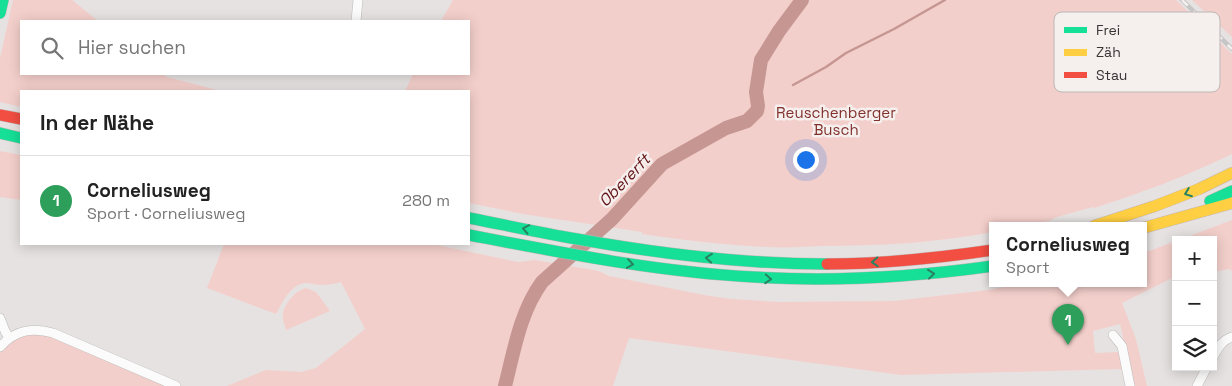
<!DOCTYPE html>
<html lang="de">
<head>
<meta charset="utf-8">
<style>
  body { margin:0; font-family:"Space Grotesk",sans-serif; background:#f2f2f2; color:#222 }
  .controls { position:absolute; right:15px; bottom:15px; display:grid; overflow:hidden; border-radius:0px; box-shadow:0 2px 12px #0003 }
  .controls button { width:45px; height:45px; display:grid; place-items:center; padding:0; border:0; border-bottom:1px solid #e0e0e0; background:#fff; color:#222; font:25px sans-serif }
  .you { position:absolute; left:805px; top:159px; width:18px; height:18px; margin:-12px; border:4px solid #fff; border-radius:50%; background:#1a73e8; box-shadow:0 0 0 8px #1a73e833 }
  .badge { display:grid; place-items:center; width:32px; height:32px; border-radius:50%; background:#2563eb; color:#fff; font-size:16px; font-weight:700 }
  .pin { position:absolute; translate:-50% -41px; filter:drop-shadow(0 1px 2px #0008) }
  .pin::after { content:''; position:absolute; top:26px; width:18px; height:15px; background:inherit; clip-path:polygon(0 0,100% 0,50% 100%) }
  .popup { position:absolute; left:989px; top:222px; width:158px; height:65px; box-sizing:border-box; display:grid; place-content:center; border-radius:0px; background:#fff; filter:drop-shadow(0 1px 4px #0005); font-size:16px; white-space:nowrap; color:#767676 }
  .popup b { font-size:19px; color:#222 }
  .popup::after { content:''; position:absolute; left:50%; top:100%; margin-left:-10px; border:10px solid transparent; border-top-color:#fff }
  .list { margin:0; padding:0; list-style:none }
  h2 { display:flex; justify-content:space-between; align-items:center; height:65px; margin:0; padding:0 20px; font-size:21px }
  h2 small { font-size:16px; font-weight:400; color:#767676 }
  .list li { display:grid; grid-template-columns:32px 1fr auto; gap:15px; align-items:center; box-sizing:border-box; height:90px; padding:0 20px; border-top:1px solid #e0e0e0 }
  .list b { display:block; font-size:19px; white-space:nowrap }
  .list p { margin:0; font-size:16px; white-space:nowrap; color:#767676 }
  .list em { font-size:16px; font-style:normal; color:#767676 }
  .icon { flex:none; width:28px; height:28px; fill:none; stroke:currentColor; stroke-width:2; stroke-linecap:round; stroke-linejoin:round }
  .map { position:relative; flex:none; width:1232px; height:386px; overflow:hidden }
  .search { position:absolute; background:#fff; box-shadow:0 2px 12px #0003; left:20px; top:20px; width:450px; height:55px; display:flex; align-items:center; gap:12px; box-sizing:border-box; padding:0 18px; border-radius:0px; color:#767676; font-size:19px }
  .panel { position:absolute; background:#fff; box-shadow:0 2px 12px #0003; left:20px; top:90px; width:450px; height:155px; border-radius:0px }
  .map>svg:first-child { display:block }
  .green { fill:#f3cfcb }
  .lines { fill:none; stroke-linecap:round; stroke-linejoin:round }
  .stream { stroke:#c69692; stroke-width:2.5 }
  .river { stroke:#c69692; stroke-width:14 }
  .street-casing { stroke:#bdbab9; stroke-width:10 }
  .fast-casing { stroke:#c0b7b6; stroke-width:12 }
  .slow-casing { stroke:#c0b7b6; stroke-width:12 }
  .jam-casing { stroke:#c0b7b6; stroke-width:12 }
  .street { stroke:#fbfbfb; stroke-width:9 }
  .fast { stroke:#16e098; stroke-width:11 }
  .slow { stroke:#ffcf43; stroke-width:11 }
  .jam { stroke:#f24e42; stroke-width:11 }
  .rail-casing { stroke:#c7c6c6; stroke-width:4.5 }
  .rail { stroke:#f5efee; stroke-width:2.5; stroke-dasharray:8; stroke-linecap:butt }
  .oneway { stroke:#288262 }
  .labels { text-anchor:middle; stroke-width:5; stroke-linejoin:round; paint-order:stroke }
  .park-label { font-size:15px; fill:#81302c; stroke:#f5efee }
  .water-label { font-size:16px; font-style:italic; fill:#621113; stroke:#f5efee }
  .key { fill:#f5efee; stroke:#bcb7b6; stroke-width:1 }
  .key-label { font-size:14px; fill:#373535 }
</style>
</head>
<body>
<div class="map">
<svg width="1232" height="386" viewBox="0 0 1232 386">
  <rect width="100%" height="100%" fill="#e7e2e2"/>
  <g class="green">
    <path d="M13,0H72L98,21H21V74H163L167,77L221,91H21V107L0,102V58Z"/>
    <path d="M453,0H1176L1232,54V154C1187,176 1141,193 1094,208L1093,207L1057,217L1049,221L1025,226H993V232C936,243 877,246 819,246C802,247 784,248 766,247C725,245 683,240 642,234V232L523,214L469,203V91H405L413,74H469V21H441Z"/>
    <path d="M1192,0H1232V37Z"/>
    <path d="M0,151L21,155V200L0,197Z"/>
    <path d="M1232,220V272L1230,269L1213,272V240H1179Z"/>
    <path d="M1176,241V278L1170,279L1122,303L1136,339L1147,386H1134L1120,324L1093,331L1095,353L1119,352L1122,369L901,375L629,338L613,386H227L266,370L301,372L316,368L365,329L341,282C335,284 328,285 321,285C316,285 311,283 305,283C290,285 283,302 276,314L207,288L224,244H432L518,262L535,260L599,271L609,276L704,295L731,299L778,302L894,301L988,290L1021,284H1143V252L1149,251Z"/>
    <path d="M306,288L316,292L330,311L286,330C285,325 282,319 283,313C285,303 296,290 306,288Z"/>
    <path d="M32,333L49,335L166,386H0C0,377 0,362 0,354C3,341 21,336 32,333Z"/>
  </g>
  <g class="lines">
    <path class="stream" d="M793,85L826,67L846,53L894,29L945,0"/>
    <path class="river" d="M505,386C514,351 520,312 542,282L612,219L662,164L726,128L747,121L757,111L758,106L756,92L761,60L779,31L802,0"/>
    <defs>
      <g id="street">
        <path d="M356,21L358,0"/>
        <path d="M0,318L5,331L9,338"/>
        <path d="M1113,335L1122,346L1130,386"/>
        <path d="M0,347C15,330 32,327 53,333L176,386"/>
        <path d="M1213,357C1218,348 1222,340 1232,337"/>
        <path d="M1197,386L1207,367"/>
      </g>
      <g id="fast">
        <path d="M0,13L3,0"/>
        <path d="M0,133L21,138"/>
        <path d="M1210,201L1232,191"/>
        <path d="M469,218C505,225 541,233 577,239C660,254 743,264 827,264"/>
        <path d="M469,235C563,253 658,272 754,277C834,282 914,277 993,266"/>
      </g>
      <g id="slow">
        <path d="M1094,226L1155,206L1199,189L1232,173"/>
        <path d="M1143,228L1232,203"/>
      </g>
      <g id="jam">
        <path d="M0,115L21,119"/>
        <path d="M827,264C883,264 938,258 993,250"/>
      </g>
    </defs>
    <use href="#street" class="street-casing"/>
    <use href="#fast" class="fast-casing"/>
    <use href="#slow" class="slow-casing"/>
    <use href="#jam" class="jam-casing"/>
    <use href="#street" class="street"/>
    <use href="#fast" class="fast"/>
    <use href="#slow" class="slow"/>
    <use href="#jam" class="jam"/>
    <defs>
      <path id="rail" d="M1182,0L1232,49"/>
    </defs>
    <use href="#rail" class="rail-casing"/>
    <use href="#rail" class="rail"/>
  </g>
  <defs><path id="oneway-chevron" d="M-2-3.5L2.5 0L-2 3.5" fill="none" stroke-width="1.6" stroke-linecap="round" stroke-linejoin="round" transform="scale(1.25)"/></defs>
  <g class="oneway">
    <use href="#oneway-chevron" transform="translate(1188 193) rotate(159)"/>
    <use href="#oneway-chevron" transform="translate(526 229) rotate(-169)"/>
    <use href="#oneway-chevron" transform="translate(709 258) rotate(-175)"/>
    <use href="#oneway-chevron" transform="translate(875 262) rotate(177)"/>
    <use href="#oneway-chevron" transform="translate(630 264) rotate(8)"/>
    <use href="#oneway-chevron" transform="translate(931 274) rotate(-6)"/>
    <use href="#oneway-chevron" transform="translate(768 279) rotate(4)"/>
  </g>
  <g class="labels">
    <g class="park-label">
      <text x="836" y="118">Reuschenberger<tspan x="836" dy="17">Busch</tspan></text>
    </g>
    <g class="water-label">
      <text transform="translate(624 180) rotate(-46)" y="6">Obererft</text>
    </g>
  </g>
  <rect x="1054" y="12" width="166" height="80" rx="8" class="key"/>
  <rect x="1064" y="27" width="23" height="6" fill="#16e098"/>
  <rect x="1064" y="49" width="23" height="7" fill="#ffcf43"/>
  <rect x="1064" y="72" width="23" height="6" fill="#f24e42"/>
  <g class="key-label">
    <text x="1096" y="35">Frei</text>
    <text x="1096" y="57">Zäh</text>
    <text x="1096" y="80">Stau</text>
  </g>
</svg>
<div class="controls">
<button>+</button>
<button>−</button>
<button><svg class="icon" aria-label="layers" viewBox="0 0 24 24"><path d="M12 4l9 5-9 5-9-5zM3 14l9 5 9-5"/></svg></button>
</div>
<div class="you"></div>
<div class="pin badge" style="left:1068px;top:345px;background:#2e9e5b">1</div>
<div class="popup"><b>Corneliusweg</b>Sport</div>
<div class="search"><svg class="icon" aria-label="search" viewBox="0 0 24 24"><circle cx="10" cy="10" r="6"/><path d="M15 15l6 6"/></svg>Hier suchen</div>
<section class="panel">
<h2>In der Nähe<small></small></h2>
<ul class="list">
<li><span class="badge" style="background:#2e9e5b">1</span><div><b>Corneliusweg</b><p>Sport · Corneliusweg</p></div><em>280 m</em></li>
</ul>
</section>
</div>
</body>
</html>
